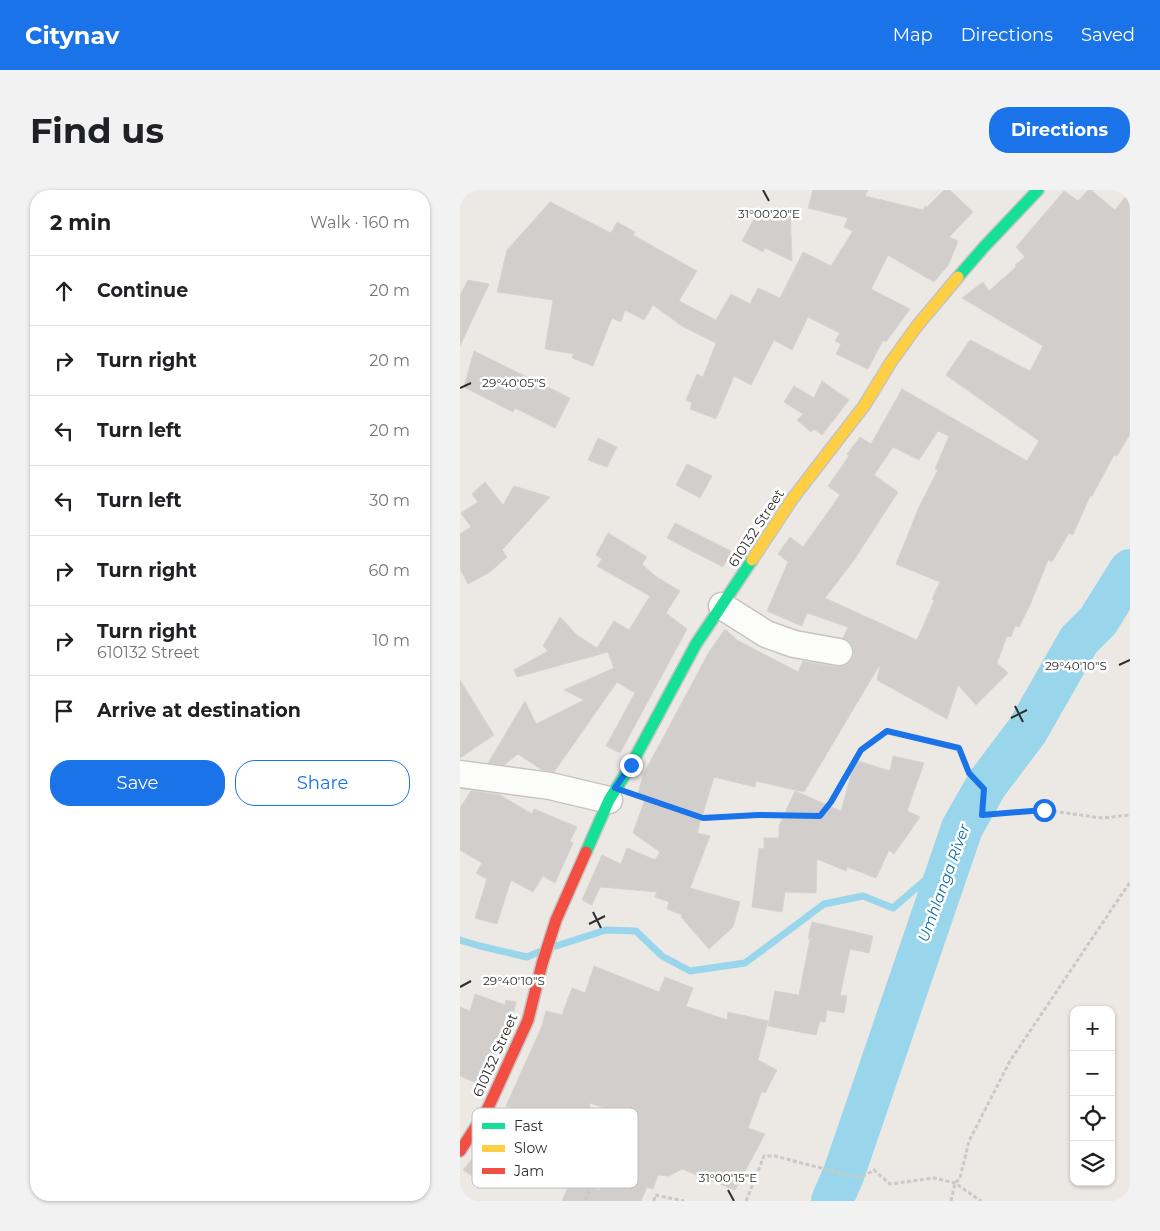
<!DOCTYPE html>
<html lang="en">
<head>
<meta charset="utf-8">
<style>
  body { margin:0; font-family:Montserrat,sans-serif; background:#f2f2f2; color:#202124 }
  .controls { position:absolute; right:15px; bottom:15px; display:grid; overflow:hidden; border-radius:10px; box-shadow:0 1px 4px #0004 }
  .controls button { width:45px; height:45px; display:grid; place-items:center; padding:0; border:0; border-bottom:1px solid #e0e0e0; background:#fff; color:#202124; font:25px sans-serif }
  .stop { position:absolute; width:15px; height:15px; margin:-11px; border:4px solid #1a73e8; border-radius:50%; background:#fff }
  .stop.end { background:#1a73e8; border-color:#fff; box-shadow:0 1px 5px #0008 }
  .list { margin:0; padding:0; list-style:none }
  h2 { display:flex; justify-content:space-between; align-items:center; height:65px; margin:0; padding:0 20px; font-size:21px }
  h2 small { font-size:16px; font-weight:400; color:#757577 }
  .list li { display:grid; grid-template-columns:32px 1fr auto; gap:15px; align-items:center; box-sizing:border-box; height:70px; padding:0 20px; border-top:1px solid #e0e0e0 }
  .list b { display:block; font-size:19px; white-space:nowrap }
  .list p { margin:0; font-size:16px; white-space:nowrap; color:#757577 }
  .list em { font-size:16px; font-style:normal; color:#757577 }
  .actions { display:flex; gap:10px; padding:15px 20px }
  .actions a { flex:1; padding:11px 0; border:1px solid #1a73e8; border-radius:20px; text-align:center; font-size:18px; color:#1a73e8 }
  .actions .main { background:#1a73e8; color:#fff }
  .icon { flex:none; width:28px; height:28px; fill:none; stroke:currentColor; stroke-width:2; stroke-linecap:round; stroke-linejoin:round }
  .map { position:relative; flex:none; width:670px; height:1011px; overflow:hidden; border-radius:20px }
  header { display:flex; align-items:center; gap:30px; box-sizing:border-box; height:70px; padding:0 25px; background:#1a73e8; color:#fff }
  header strong { font-size:24px }
  nav { display:flex; gap:28px; margin-inline-start:auto; font-size:18px }
  .intro { display:flex; align-items:center; justify-content:space-between; box-sizing:border-box; height:120px; padding:0 30px }
  h1 { margin:0; font-size:35px }
  .button { padding:12px 22px; border-radius:20px; background:#1a73e8; color:#fff; font-size:18px; font-weight:700 }
  main { display:flex; gap:30px; padding:0 30px }
  aside { flex:1; background:#fff; border-radius:20px; box-shadow:0 1px 4px #0004 }
  .map>svg:first-child { display:block }
  .lines { fill:none; stroke-linecap:round; stroke-linejoin:round }
  .stream { stroke:#99d6ec; stroke-width:7 }
  .river { stroke:#99d6ec; stroke-width:42 }
  .building { fill:#d1cecb; stroke:#d7d4d0; fill-rule:evenodd }
  .street-casing { stroke:#c5c4c5; stroke-width:29 }
  .fast-casing { stroke:#c5c4c5; stroke-width:14 }
  .slow-casing { stroke:#c5c4c5; stroke-width:14 }
  .jam-casing { stroke:#c5c4c5; stroke-width:14 }
  .path { stroke:#c9c9c8; stroke-width:3; stroke-dasharray:4 2.5; stroke-linecap:butt }
  .street { stroke:#fcfcfb; stroke-width:26 }
  .fast { stroke:#16e098; stroke-width:11 }
  .slow { stroke:#ffcf43; stroke-width:11 }
  .jam { stroke:#f24e42; stroke-width:11 }
  .route { stroke:#1a73e8; stroke-width:6 }
  .ticks { fill:none; stroke:#2e2e2e; stroke-width:2 }
  .labels { text-anchor:middle; stroke-width:5; stroke-linejoin:round; paint-order:stroke }
  .street-label { font-size:14px; fill:#2e2e2e; stroke:#fff }
  .water-label { font-size:15px; font-style:italic; fill:#0d6fa3; stroke:#fff }
  .key { fill:#fff; stroke:#c0c0c0; stroke-width:1 }
  .key-label { font-size:14px; fill:#2e2e2e }
  .ticks-label { font-size:12px; text-anchor:middle; fill:#2e2e2e; stroke:#fff; stroke-width:5; stroke-linejoin:round; paint-order:stroke }
</style>
</head>
<body>
<header>
<strong>Citynav</strong>
<nav><a>Map</a><a>Directions</a><a>Saved</a></nav>
</header>
<div class="intro"><h1>Find us</h1><a class="button">Directions</a></div>
<main>
<aside>
<h2>2 min<small>Walk · 160 m</small></h2>
<ul class="list">
<li><svg class="icon" aria-label="ahead" viewBox="0 0 24 24"><path d="M12 20V5M6 11l6-6 6 6"/></svg><div><b>Continue</b></div><em>20 m</em></li>
<li><svg class="icon" aria-label="right" viewBox="0 0 24 24"><path d="M7 20v-9h11M14 6l5 5-5 5"/></svg><div><b>Turn right</b></div><em>20 m</em></li>
<li><svg class="icon" aria-label="left" viewBox="0 0 24 24"><path d="M17 20v-9H6M10 6l-5 5 5 5"/></svg><div><b>Turn left</b></div><em>20 m</em></li>
<li><svg class="icon" aria-label="left" viewBox="0 0 24 24"><path d="M17 20v-9H6M10 6l-5 5 5 5"/></svg><div><b>Turn left</b></div><em>30 m</em></li>
<li><svg class="icon" aria-label="right" viewBox="0 0 24 24"><path d="M7 20v-9h11M14 6l5 5-5 5"/></svg><div><b>Turn right</b></div><em>60 m</em></li>
<li><svg class="icon" aria-label="right" viewBox="0 0 24 24"><path d="M7 20v-9h11M14 6l5 5-5 5"/></svg><div><b>Turn right</b><p>610132 Street</p></div><em>10 m</em></li>
<li><svg class="icon" aria-label="arrive" viewBox="0 0 24 24"><path d="M6 21V4h12l-3 4 3 4H6"/></svg><div><b>Arrive at destination</b></div></li>
</ul>
<div class="actions"><a class="main">Save</a><a>Share</a></div>
</aside>
<div class="map">
<svg width="670" height="1011" viewBox="0 0 670 1011">
  <rect width="100%" height="100%" fill="#ece8e4"/>
  <g class="lines">
    <g class="stream">
      <path d="M0,750L20,756L67,767L79,762"/>
      <path d="M96,756L146,740L176,741L202,766L230,781L285,773L364,714L403,706L433,718L492,667"/>
    </g>
    <path class="river" d="M372,1011L384,983L502,638L527,594L567,541L619,450L638,431L670,380"/>
  </g>
  <g class="building">
    <path d="M353,0H408L405,6L463,20L465,16L467,17L484,0H490L513,22L489,47L498,51L489,74L474,92L428,65L411,99L450,119L426,152L423,150L408,179L376,164L381,154L375,151L380,143L348,127L332,160L314,150L291,195L274,186L256,229L230,219L232,213L226,210L237,184L243,187L256,153L222,136L193,115L184,130L165,120L161,132L152,128L133,176L112,168L114,164L85,159L93,110L37,102L47,60L90,12L151,43L157,32L175,42L173,45L237,81L219,111L256,130L271,104L290,114L298,98L320,108L343,62L371,76L393,41L384,37L388,28L348,18Z"/>
    <path d="M628,0H631L655,20L670,1V244L657,266L654,265L632,306H630L613,345L609,343L592,372L588,370L570,415L559,437L555,436L551,447L547,446L537,473L548,483L516,515L498,495L487,529L417,490L420,476H419L344,602L296,591L295,597L254,587L237,643L250,646L230,698L280,712L273,737L249,759L221,727L222,725L207,719L209,712L195,707L197,702L140,697L132,715L122,710L142,665L161,674L167,658L195,670L200,662L173,643L186,607L178,604L183,585L249,462L265,439L277,450L338,482L343,471L377,477L385,476L391,471L394,465L393,457L389,451L383,448L388,437L347,423L342,436L307,421L328,372L318,364L330,347L343,357L380,305L368,296L389,266L387,264L400,247L411,254L442,199L567,271L579,251L486,185L510,150L570,181L583,156L502,108L523,92L529,101L556,77L555,75L565,67L556,57L604,1L618,11ZM478,241L489,246L475,279L478,280L459,317L436,374L480,392L472,409L474,411L457,450L365,408L394,370L438,302L414,285L433,257L459,270Z"/>
    <path d="M330,21L332,71L305,58L303,62L282,51L298,22Z"/>
    <path d="M8,90L29,94L0,156V105Z"/>
    <path d="M14,161L110,208L95,238L55,218L53,222L4,197Z"/>
    <path d="M362,191L389,210L362,245L354,239L351,242L337,230L343,224L324,212L334,196L354,208Z"/>
    <path d="M138,248L157,257L147,277L128,270Z"/>
    <path d="M227,274L252,286L240,308L216,295Z"/>
    <path d="M25,292L43,315L54,296L90,307L42,360L47,367L30,382L8,394L0,379V344L11,337L1,323L18,312L12,304Z"/>
    <path d="M215,333L271,361L263,377L207,348Z"/>
    <path d="M148,343L187,367L182,374L195,386L220,401L206,423L227,439L160,563L146,556L175,503L157,492L94,582L82,580L58,564L44,575L28,573L65,511L76,534L124,510L104,500L154,478L148,462L57,487L54,480L88,461L83,456L100,427L117,445L137,458L154,431L169,440L190,406L137,376L142,369L136,365Z"/>
    <path d="M0,490L34,545L0,568Z"/>
    <path d="M433,566L464,573L447,621L460,627L434,664L429,660L416,688L387,677L386,681L357,669L356,703L325,702L322,722L292,717L299,658L304,659V648H319V636L335,601L381,621L395,570L430,581Z"/>
    <path d="M11,601L40,605L72,624L74,619L117,637L110,651L113,653L95,693L83,686L73,702L51,690L37,734L15,728L27,689L16,683L22,673L0,660V618Z"/>
    <path d="M352,732L413,746L409,763L390,759L380,805L387,806L384,823L367,820L365,832L360,831L356,845L308,836L315,801L339,805L350,749H352H348Z"/>
    <path d="M134,776L199,802L205,787L233,798L226,816L267,830L268,822L308,831L298,870L317,880L305,903L302,901L288,938L305,944L275,1000L222,979L209,986L198,985L193,999L187,997L181,1011H102L112,988L139,1000L168,926L130,913L127,927L108,923L106,932L55,920L46,916L82,836L86,821L102,825L112,798L125,803Z"/>
    <path d="M15,804L45,815L46,810L56,812L53,825L21,895L0,886V817L10,821Z"/>
    <path d="M21,958L42,972L27,995L3,980Z"/>
  </g>
  <g class="lines">
    <defs>
      <g id="street">
        <path d="M262,416L306,444L334,454L379,462"/>
        <path d="M0,584L90,596L149,610"/>
      </g>
      <g id="fast">
        <path d="M498,87L524,57L578,0"/>
        <path d="M126,662L149,610L171,575L236,454L292,370"/>
      </g>
      <path id="slow" d="M292,370L333,308L404,216L431,172L457,136L498,87"/>
      <path id="jam" d="M0,961L28,918L68,830L82,774L96,730L126,662"/>
    </defs>
    <use href="#street" class="street-casing"/>
    <use href="#fast" class="fast-casing"/>
    <use href="#slow" class="slow-casing"/>
    <use href="#jam" class="jam-casing"/>
    <g class="path">
      <path d="M180,607L243,628L298,625L360,626L371,611L401,560L427,541L499,559L509,583L524,599L522,625L584,620L642,628L670,625"/>
      <path d="M52,926L91,939L134,944L139,976L125,1011"/>
      <path d="M194,1011L195,1005L224,1011"/>
      <path d="M286,1011L304,966H315L395,987H402L414,980L430,994L474,988L495,993L521,1011"/>
      <path d="M491,1011L495,993L500,988L509,951L550,871L670,692"/>
    </g>
    <use href="#street" class="street"/>
    <use href="#fast" class="fast"/>
    <use href="#slow" class="slow"/>
    <use href="#jam" class="jam"/>
  </g>
  <g class="lines">
    <path class="route" d="M171,575L155,598L243,628L298,625L360,626L371,612L401,560L427,541L499,558L509,583L524,599L522,625L584,620"/>
  </g>
  <path class="ticks" d="M303,0L309,11M0,198L11,193M659,475L670,470M555,516L563,532M551,528L567,520M133,722L141,738M129,734L145,726M0,797L11,791M268,1000L274,1011"/>
  <g class="labels">
    <g class="street-label">
      <text transform="translate(296 338) rotate(-57)" y="5">610132 Street</text>
      <text transform="translate(35 865) rotate(-66)" y="5">610132 Street</text>
    </g>
    <g class="water-label">
      <text transform="translate(484 693) rotate(-70)" y="5">Umhlanga River</text>
    </g>
  </g>
  <rect x="12" y="918" width="166" height="80" rx="8" class="key"/>
  <rect x="22" y="933" width="23" height="6" fill="#16e098"/>
  <rect x="22" y="955" width="23" height="7" fill="#ffcf43"/>
  <rect x="22" y="978" width="23" height="6" fill="#f24e42"/>
  <g class="key-label">
    <text x="54" y="941">Fast</text>
    <text x="54" y="963">Slow</text>
    <text x="54" y="986">Jam</text>
  </g>
  <g class="ticks-label">
    <text x="309" y="28">31°00'20"E</text>
    <text x="54" y="197">29°40'05"S</text>
    <text x="616" y="480">29°40'10"S</text>
    <text x="54" y="795">29°40'10"S</text>
    <text x="268" y="992">31°00'15"E</text>
  </g>
</svg>
<div class="controls">
<button>+</button>
<button>−</button>
<button><svg class="icon" aria-label="locate" viewBox="0 0 24 24"><circle cx="12" cy="12" r="6"/><path d="M12 2v4M12 18v4M2 12h4M18 12h4"/></svg></button>
<button><svg class="icon" aria-label="layers" viewBox="0 0 24 24"><path d="M12 4l9 5-9 5-9-5zM3 14l9 5 9-5"/></svg></button>
</div>
<div class="stop" style="left:584px;top:620px"></div>
<div class="stop end" style="left:171px;top:575px"></div>
</div>
</main>
</body>
</html>
